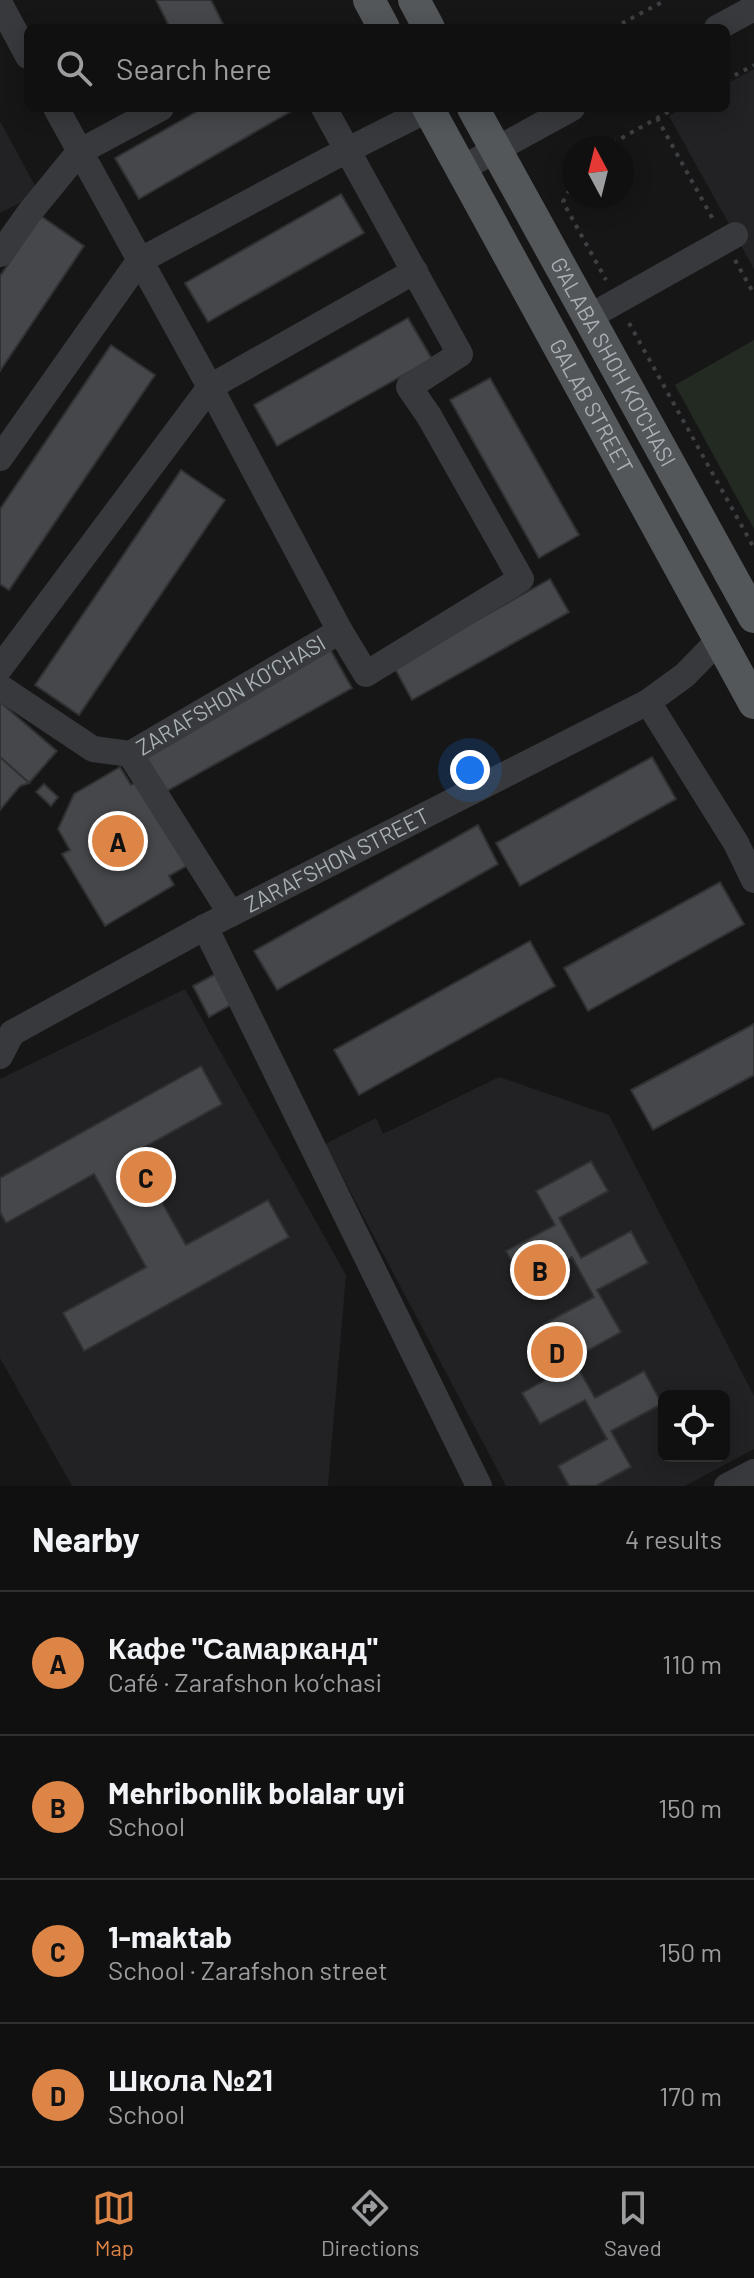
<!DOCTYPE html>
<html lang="en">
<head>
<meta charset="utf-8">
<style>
  body { margin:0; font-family:Barlow,sans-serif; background:#19191a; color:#f1f3f6 }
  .controls { position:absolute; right:24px; bottom:24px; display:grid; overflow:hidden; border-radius:12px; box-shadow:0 4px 20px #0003 }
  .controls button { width:72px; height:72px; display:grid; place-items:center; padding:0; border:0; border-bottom:2px solid #303031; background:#101011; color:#f1f3f6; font:40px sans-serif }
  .compass { position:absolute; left:562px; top:136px; width:72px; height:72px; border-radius:50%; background:#101011; box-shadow:0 4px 20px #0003; rotate:353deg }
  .you { position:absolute; left:470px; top:770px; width:28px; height:28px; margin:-20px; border:6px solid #fff; border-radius:50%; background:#1a73e8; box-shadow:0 0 0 12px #1a73e833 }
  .badge { display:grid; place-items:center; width:52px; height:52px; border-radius:50%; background:#dd8547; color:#111; font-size:26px; font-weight:700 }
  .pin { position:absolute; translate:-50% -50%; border:4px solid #fff; box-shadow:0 2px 8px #0006 }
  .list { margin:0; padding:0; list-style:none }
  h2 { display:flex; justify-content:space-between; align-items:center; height:104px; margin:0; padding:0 32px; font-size:34px }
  h2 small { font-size:26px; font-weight:400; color:#9c9d9f }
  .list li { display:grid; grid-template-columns:52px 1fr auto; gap:24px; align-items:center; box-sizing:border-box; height:144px; padding:0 32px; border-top:2px solid #303031 }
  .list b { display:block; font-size:30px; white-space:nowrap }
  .list p { margin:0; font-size:26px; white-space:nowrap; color:#9c9d9f }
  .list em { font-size:26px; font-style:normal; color:#9c9d9f }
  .icon { flex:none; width:44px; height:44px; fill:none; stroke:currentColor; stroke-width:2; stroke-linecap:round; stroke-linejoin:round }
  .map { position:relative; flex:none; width:754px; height:1486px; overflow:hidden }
  .search { position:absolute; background:#101011; box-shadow:0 4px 20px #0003; left:24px; right:24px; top:24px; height:88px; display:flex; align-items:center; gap:20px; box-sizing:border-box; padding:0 28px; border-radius:12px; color:#9c9d9f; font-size:30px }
  .sheet { height:680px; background:#101011 }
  nav { display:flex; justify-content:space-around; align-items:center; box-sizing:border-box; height:112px; border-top:2px solid #303031; background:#101011; font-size:22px; color:#9c9d9f }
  nav a { display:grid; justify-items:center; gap:4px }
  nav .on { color:#dd8547 }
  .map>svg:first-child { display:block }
  .built { fill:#222224; fill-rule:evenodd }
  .green { fill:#232a22 }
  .building { fill:#45474a; stroke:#303133; stroke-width:2 }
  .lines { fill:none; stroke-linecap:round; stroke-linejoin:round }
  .path { stroke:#3d4043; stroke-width:4; stroke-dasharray:4 6; stroke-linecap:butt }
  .minor { stroke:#37393c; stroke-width:26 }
  .major { stroke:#53575a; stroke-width:32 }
  .labels { text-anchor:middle; stroke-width:8; stroke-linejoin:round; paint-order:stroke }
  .street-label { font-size:22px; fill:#a9b0b6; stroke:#111112 }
</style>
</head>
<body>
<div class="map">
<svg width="754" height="1486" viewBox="0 0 754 1486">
  <rect width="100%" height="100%" fill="#161617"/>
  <g class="built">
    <path d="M754,69V269L669,116L683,108H726V84Z"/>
    <path d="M0,121L39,193L0,213Z"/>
    <path d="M185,989L346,1275L328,1486H72L0,1358V1079Z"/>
    <path d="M499,1077L609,1115L754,1396V1449L685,1486H506L325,1144L376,1118L383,1134ZM664,1396H724V1456H664Z"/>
  </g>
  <path class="green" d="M754,340V529L675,385Z"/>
  <g class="building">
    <path d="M156,0H211L225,28H170Z"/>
    <path d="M203,108L295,109L139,199L115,158Z"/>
    <path d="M341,194L364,233L208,322L185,283Z"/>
    <path d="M41,216L84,246L0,371V276Z"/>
    <path d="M408,318L432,359L277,446L254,405Z"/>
    <path d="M111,345L155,375L9,590L0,584V509Z"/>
    <path d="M490,378L579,535L539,558L450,400Z"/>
    <path d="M181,470L225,500L79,715L35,685Z"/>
    <path d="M550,579L569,612L412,700L394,667Z"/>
    <path d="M330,649L352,688L167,791L144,756Z"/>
    <path d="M0,702L57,751L29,783L0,757Z"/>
    <path d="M0,757L29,783L20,786L0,810Z"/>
    <path d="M652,757L676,799L520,886L496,843Z"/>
    <path d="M120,767L131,785L140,780L190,864L169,876L174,885L105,926L62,854L70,850L58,829L74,794Z"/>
    <path d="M44,784L58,797L51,806L36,792Z"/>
    <path d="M478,825L498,864L277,990L254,951Z"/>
    <path d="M720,882L744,924L588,1011L564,968Z"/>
    <path d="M530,941L555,986L359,1095L334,1050Z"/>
    <path d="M217,973L234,1003L209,1017L193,986Z"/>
    <path d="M754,1024V1075L653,1130L631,1090Z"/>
    <path d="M201,1066L222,1104L134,1153L186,1245L268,1200L289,1237L84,1351L63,1313L146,1267L94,1174L6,1223L0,1212V1178Z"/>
    <path d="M591,1161L608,1191L559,1218L581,1258L631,1231L648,1263L597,1290L621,1332L573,1359L595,1398L644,1371L662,1404L611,1431L631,1467L596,1486H569L558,1466L607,1439L585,1400L540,1424L522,1393L568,1367L544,1324L594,1297L572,1257L524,1283L506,1251L555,1225L536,1191Z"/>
  </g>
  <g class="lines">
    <g class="path">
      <path d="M613,28L666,0"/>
      <path d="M726,80L754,65"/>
      <path d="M657,118L714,221"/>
      <path d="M604,148L675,108"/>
      <path d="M574,181L563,202L606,280"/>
      <path d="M735,260L754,294"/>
      <path d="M629,323L754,548"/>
    </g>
    <g class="minor">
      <path d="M0,4L28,56"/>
      <path d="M717,28L754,8"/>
      <path d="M56,108L210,387L340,631"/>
      <path d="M461,169L572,108"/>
      <path d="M0,254L30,212L79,152L161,108"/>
      <path d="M589,317L735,235"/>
      <path d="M0,458L139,261L330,159L429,109"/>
      <path d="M0,668L210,387L415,271"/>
      <path d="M0,687L93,749L130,754"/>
      <path d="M648,702L736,843L754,880"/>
      <path id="s1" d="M231,914L130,754L340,631L366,674L521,579L429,416L409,387L460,354L324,108"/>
      <path d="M205,927L479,1486"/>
      <path id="s2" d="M0,1056L12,1033L205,927L648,702L685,675L719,640"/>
      <path d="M727,1486L754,1472"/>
    </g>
    <g class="major">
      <path d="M369,0L384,28"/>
      <path d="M414,0L429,28"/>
      <path id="s3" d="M428,108L754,703"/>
      <path id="s4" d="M473,108L754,617"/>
    </g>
  </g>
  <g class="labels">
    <g class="street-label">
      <text dy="8" stroke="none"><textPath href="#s4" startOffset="290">G'ALABA SHOH KO'CHASI</textPath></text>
      <text dy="8" stroke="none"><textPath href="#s3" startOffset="340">GALAB STREET</textPath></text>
      <text dy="8" stroke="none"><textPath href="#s1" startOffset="306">ZARAFSHON KO‘CHASI</textPath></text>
      <text dy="8" stroke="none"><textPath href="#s2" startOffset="394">ZARAFSHON STREET</textPath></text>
    </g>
  </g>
</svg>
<div class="controls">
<button><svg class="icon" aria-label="locate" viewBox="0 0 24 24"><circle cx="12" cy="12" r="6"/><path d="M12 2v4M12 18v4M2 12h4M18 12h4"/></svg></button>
</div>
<svg class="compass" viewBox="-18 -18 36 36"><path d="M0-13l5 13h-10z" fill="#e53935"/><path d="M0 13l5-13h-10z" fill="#9c9d9f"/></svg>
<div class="you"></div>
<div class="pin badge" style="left:118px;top:841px">A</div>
<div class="pin badge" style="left:540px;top:1270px">B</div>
<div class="pin badge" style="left:146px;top:1177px">C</div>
<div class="pin badge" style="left:557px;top:1352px">D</div>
<div class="search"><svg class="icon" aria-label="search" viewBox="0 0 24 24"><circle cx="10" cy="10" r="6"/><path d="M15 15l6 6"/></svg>Search here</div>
</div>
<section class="sheet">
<h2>Nearby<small>4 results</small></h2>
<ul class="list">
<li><span class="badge">A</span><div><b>Кафе &quot;Самарканд&quot;</b><p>Café · Zarafshon ko‘chasi</p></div><em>110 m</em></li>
<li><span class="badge">B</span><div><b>Mehribonlik bolalar uyi</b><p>School</p></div><em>150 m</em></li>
<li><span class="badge">C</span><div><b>1-maktab</b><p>School · Zarafshon street</p></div><em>150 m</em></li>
<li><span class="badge">D</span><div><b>Школа №21</b><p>School</p></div><em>170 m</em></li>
</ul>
</section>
<nav>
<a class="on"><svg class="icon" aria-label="map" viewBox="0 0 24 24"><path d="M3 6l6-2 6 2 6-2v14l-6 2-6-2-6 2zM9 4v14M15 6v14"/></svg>Map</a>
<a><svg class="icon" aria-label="directions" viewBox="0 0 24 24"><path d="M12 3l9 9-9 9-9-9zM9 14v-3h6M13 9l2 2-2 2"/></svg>Directions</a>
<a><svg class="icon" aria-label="saved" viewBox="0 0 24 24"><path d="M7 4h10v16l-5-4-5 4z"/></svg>Saved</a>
</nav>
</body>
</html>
